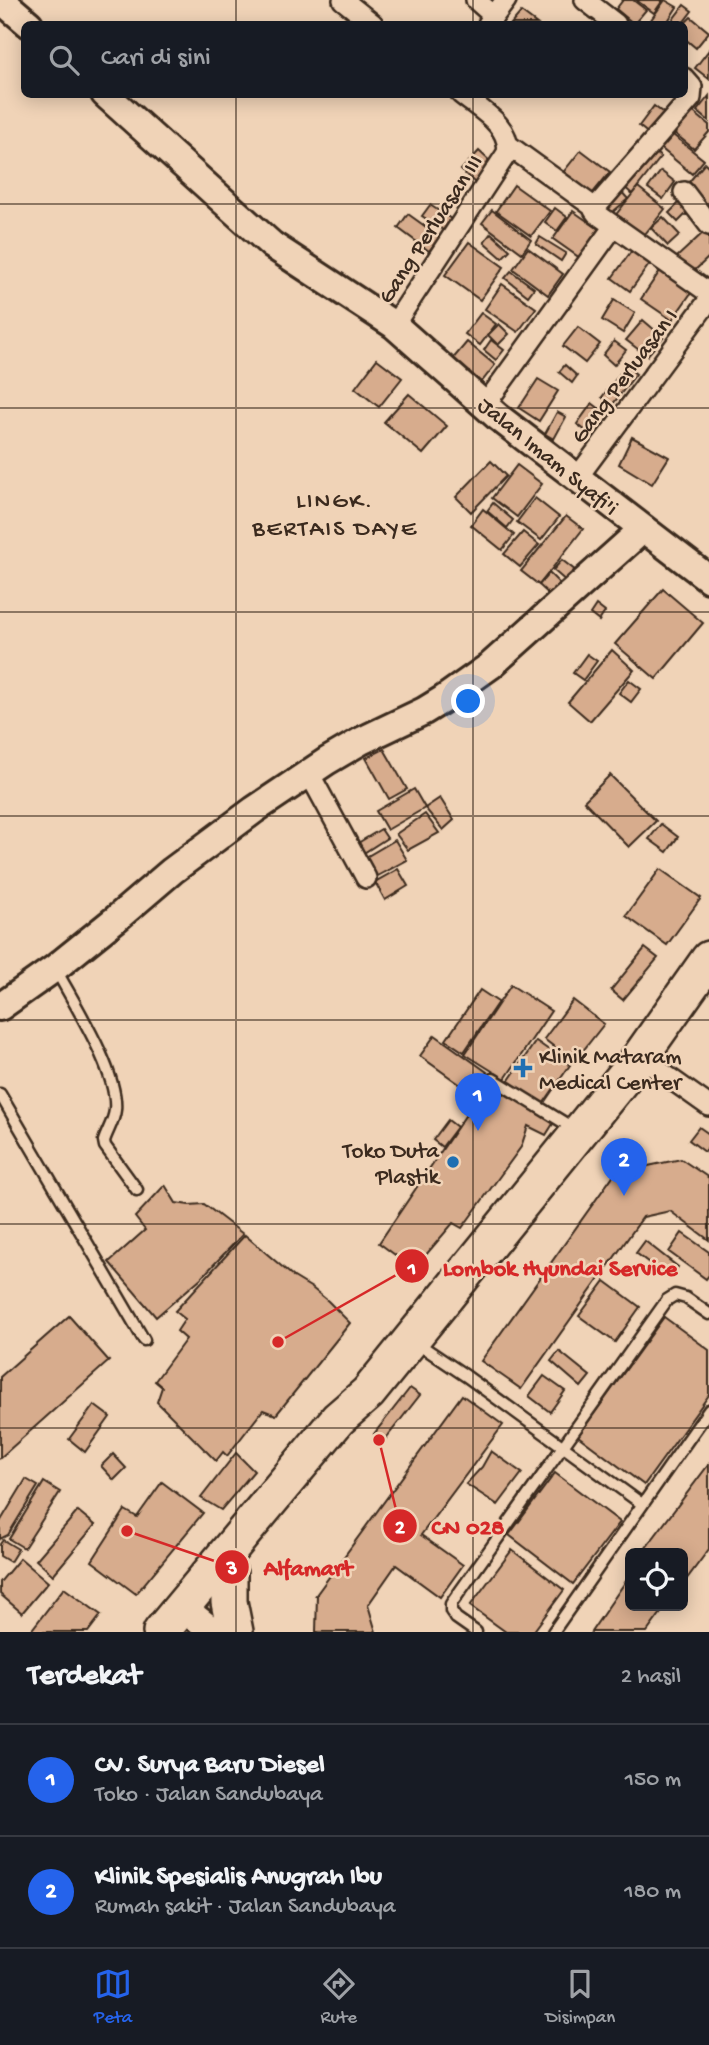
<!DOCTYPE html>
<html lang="id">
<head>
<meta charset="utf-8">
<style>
  body { margin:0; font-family:"Gochi Hand",sans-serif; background:#242831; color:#f1f3f6 }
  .controls { position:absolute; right:21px; bottom:21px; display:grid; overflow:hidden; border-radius:10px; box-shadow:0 4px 18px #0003 }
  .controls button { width:63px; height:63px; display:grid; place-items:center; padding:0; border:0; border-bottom:2px solid #363941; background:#171b24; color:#f1f3f6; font:35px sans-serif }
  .you { position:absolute; left:469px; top:702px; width:24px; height:24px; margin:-18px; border:5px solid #fff; border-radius:50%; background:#1a73e8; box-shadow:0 0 0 10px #1a73e833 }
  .badge { display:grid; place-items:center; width:46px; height:46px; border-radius:50%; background:#2563eb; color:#fff; font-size:23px; font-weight:700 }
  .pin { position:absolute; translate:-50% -58px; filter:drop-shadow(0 2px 4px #0008) }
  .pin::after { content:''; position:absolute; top:37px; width:24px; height:21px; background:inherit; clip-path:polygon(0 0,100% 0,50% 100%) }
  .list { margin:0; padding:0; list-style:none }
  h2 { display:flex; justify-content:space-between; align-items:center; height:91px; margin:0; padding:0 28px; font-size:30px }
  h2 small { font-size:23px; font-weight:400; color:#9ea1a6 }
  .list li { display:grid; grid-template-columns:46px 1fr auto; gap:21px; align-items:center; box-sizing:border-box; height:112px; padding:0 28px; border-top:2px solid #363941 }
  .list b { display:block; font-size:26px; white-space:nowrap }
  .list p { margin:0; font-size:23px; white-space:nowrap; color:#9ea1a6 }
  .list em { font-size:23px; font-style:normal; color:#9ea1a6 }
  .icon { flex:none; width:38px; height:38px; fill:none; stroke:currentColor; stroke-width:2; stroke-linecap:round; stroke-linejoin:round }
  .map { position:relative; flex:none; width:709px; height:1632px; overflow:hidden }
  .search { position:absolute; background:#171b24; box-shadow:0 4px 18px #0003; left:21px; right:21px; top:21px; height:77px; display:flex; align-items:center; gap:18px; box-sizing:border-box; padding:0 24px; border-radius:10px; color:#9ea1a6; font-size:26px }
  .sheet { height:315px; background:#171b24 }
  nav { display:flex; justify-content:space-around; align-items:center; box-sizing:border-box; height:98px; border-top:2px solid #363941; background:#171b24; font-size:19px; color:#9ea1a6 }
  nav a { display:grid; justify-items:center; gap:4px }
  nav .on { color:#2563eb }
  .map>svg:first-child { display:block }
  .building { fill:#d7ac8d; stroke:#3b2a1e; stroke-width:2 }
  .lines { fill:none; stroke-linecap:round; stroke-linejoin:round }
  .lane-casing { stroke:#3b2a1e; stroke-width:15 }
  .street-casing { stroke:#3b2a1e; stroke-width:24 }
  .secondary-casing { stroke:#3b2a1e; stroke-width:32 }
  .highway-casing { stroke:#3b2a1e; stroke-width:40 }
  .lane { stroke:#f0d3b7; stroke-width:10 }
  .street { stroke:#f0d3b7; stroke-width:19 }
  .secondary { stroke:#f0d3b7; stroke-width:26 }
  .highway { stroke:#f0d3b7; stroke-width:35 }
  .grid { fill:none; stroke:#3b2a1e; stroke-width:2; stroke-opacity:0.55 }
  .poi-dot { fill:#1f6fb2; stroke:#f0d3b7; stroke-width:2.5 }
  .labels { text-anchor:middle; stroke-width:5; stroke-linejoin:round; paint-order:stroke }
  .street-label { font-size:23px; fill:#3b2a1e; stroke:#f0d3b7 }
  .poi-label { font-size:23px; fill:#3b2a1e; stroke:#f0d3b7; text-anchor:start }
  .neighbourhood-label { font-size:24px; letter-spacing:2px; fill:#3b2a1e; stroke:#f0d3b7 }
  .leader { fill:none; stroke:#d62828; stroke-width:2.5 }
  .callout-dot { fill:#d62828; stroke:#f0d3b7; stroke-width:2.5 }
  .mark-label { font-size:21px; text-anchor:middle; font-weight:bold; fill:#fff }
  .callout-label { font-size:24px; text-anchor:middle; font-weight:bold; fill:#d62828; stroke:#f0d3b7; stroke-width:5; stroke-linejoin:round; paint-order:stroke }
</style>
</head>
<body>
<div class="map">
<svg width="709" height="1632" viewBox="0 0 709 1632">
  <rect width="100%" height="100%" fill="#f0d3b7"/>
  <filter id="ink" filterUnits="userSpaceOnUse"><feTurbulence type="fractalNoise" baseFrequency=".0143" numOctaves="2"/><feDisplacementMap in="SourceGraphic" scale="14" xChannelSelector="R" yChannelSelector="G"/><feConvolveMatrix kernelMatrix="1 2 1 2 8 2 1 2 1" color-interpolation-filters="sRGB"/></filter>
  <g filter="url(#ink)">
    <g class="building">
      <path d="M623,0H633L646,10L634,24L616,9Z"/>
      <path d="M636,0H663L654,13Z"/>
      <path d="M665,0L677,7L666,24H648Z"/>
      <path d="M684,5L692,11L682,24H674L671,22Z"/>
      <path d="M521,12L537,24H511Z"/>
      <path d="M691,17L709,32L696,48L684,38V24Z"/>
      <path d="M709,50V79L695,68Z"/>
      <path d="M709,96V121L697,111Z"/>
      <path d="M654,106L666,115L650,135L639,126Z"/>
      <path d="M691,110L709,125V132L694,149L673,132Z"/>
      <path d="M668,131L704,160L692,174L657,145Z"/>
      <path d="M650,149L661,157L632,194L622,185Z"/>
      <path d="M581,150L610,172L589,198L561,175Z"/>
      <path d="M479,151L493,164L475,183L461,170Z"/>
      <path d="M705,163L709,167V208L707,210L683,189Z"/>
      <path d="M661,171L675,182L663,199L648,188Z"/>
      <path d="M514,185L550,211L531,236L496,211Z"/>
      <path d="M638,187L665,209L641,239L614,217Z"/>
      <path d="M620,190L628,199L608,216L600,207Z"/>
      <path d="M682,200L691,209L678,222L669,213Z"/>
      <path d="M430,205L451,219L443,230L422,216Z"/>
      <path d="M555,208L567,217L557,231L545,222Z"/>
      <path d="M492,210L531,240L522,253L482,223Z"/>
      <path d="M573,211L600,230L580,258L553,239Z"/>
      <path d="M408,214L440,237L429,251L398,228Z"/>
      <path d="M663,217L680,235L668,246L651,228Z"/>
      <path d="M705,231L709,235V257L692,273L677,257Z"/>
      <path d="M491,233L510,250L502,258L484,242Z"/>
      <path d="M540,237L566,253L561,261L536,244Z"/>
      <path d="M469,242L504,267L480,300L445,275Z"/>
      <path d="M528,248L563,274L548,295L513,269Z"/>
      <path d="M633,249L651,262L630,291L612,278Z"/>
      <path d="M511,271L534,288L528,296L505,278Z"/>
      <path d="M660,271L691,293L672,320L641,299Z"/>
      <path d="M502,284L536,308L518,332L485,309Z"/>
      <path d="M614,300L635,313L623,333L602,320Z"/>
      <path d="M481,313L496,324L480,345L465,334Z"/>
      <path d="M643,320L663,337L647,356L626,340Z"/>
      <path d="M499,324L509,334L498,345L488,335Z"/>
      <path d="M578,327L600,344L585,363L563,346Z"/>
      <path d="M491,340L504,350L496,360L484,350Z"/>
      <path d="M614,341L626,350L614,365L603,355Z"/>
      <path d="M467,342L495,365L480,384L451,361Z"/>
      <path d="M377,359L402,378L379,407L355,388Z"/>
      <path d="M565,365L577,376L572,383L559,372Z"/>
      <path d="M626,366L636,374L612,405L602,397Z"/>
      <path d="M538,379L558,391L539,421L519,408Z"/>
      <path d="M409,394L447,426L423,454L384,422Z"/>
      <path d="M592,403L601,410L586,431L577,424Z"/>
      <path d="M557,412L566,417L554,439L545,434Z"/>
      <path d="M632,437L669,457L652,484L619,464Z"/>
      <path d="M491,461L506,476L471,512L456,497Z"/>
      <path d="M517,465L542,484L517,517L492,498Z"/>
      <path d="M535,498L559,517L541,540L517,522Z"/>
      <path d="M493,503L513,520L507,528L487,511Z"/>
      <path d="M483,509L514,535L502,550L471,525Z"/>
      <path d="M566,516L583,529L539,585L521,571Z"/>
      <path d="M523,532L539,545L520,567L504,554Z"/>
      <path d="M562,560L576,571L567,582L553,570Z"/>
      <path d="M549,573L562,586L552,597L539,585Z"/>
      <path d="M663,589L703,623L656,679L615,644Z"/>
      <path d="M596,605L605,612L599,621L590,614Z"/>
      <path d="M612,650L634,670L590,721L568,702Z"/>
      <path d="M587,654L597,661L583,680L573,673Z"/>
      <path d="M629,680L641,689L631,702L619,693Z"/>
      <path d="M384,749L407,789L389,799L366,758Z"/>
      <path d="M610,775L656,821L629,847L584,801Z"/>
      <path d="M414,789L425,808L387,830L376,811Z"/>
      <path d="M440,798L454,820L443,830L425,808Z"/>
      <path d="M425,814L439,833L408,850L396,834Z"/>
      <path d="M661,824L678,837L667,852L649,839Z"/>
      <path d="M381,829L387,838L359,856L353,846Z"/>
      <path d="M395,840L407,860L370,880L361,860Z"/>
      <path d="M398,869L408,886L385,900L375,882Z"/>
      <path d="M660,869L701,898L667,945L626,916Z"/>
      <path d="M645,948L658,958L623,1000L611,990Z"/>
      <path d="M511,985L551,1011L505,1079L465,1054Z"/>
      <path d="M480,990L498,1002L464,1052L446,1040Z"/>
      <path d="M573,1000L604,1024L574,1062L544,1039Z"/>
      <path d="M435,1035L487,1072L472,1093L420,1056Z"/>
      <path d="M536,1041L570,1065L541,1107L507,1083Z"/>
      <path d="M490,1079L556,1119L546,1135L528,1126L521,1147L462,1228L453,1223L414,1269L379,1243Z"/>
      <path d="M448,1120L457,1127L442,1147L433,1140Z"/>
      <path d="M699,1127L709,1134V1146L705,1152L689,1140Z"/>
      <path d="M681,1159L709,1178V1240L670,1211L643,1217L521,1389L481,1361L615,1173Z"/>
      <path d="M165,1185L176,1203L189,1205L204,1204L243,1234L201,1278L156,1317L109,1262L145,1230L135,1217Z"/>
      <path d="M682,1233L709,1252V1275L706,1279L669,1252Z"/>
      <path d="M245,1235L294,1277L312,1288L328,1301L350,1323L276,1415L263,1410L227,1456L223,1452L216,1461L157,1402L162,1387L155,1381L186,1339L177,1331L185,1319L175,1311Z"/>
      <path d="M645,1241L678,1267L669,1278L636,1253Z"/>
      <path d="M605,1281L640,1307L615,1342L579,1316Z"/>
      <path d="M69,1316L109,1361L0,1458V1377Z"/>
      <path d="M664,1317L709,1350V1395L644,1485L578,1436Z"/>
      <path d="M559,1351L590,1376L581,1387L551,1361Z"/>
      <path d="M544,1376L565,1391L550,1412L529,1396Z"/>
      <path d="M410,1388L420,1395L383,1442L374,1434Z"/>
      <path d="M462,1395L503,1425L421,1535L463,1565L440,1597L396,1565L368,1605L376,1632H316L317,1595H316Z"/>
      <path d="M94,1405L110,1417L85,1452L69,1439Z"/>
      <path d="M491,1451L522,1473L498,1505L466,1484L482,1467Z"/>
      <path d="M236,1453L254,1471L221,1510L201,1498Z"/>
      <path d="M113,1454L126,1468L114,1480L101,1466Z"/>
      <path d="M709,1464V1549L683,1584V1553H642Z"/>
      <path d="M555,1473L620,1522L573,1584L509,1535Z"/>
      <path d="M26,1479L38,1486L8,1535L0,1539V1522Z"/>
      <path d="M44,1482L60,1492L24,1548L9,1539Z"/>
      <path d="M162,1482L203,1513L136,1594L92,1561L125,1510L137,1517Z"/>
      <path d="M78,1511L95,1525L53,1575L36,1560Z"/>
      <path d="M3,1540L18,1549L10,1562L0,1556V1544Z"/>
      <path d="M512,1550L564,1590L533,1632H506L470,1606Z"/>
      <path d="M20,1558L48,1582L22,1613L0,1594V1582Z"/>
      <path d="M628,1578L630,1579V1606H666L647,1632H591Z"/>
      <path d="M64,1588L101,1615L88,1632H30Z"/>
    </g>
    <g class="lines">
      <defs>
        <g id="lane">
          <path d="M55,968C73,1002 119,1073 115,1110C114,1121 107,1131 104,1141L105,1146L137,1190"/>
          <path d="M493,1079L576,1130"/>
          <path d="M0,1094L144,1340"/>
          <path d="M417,1343L466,1376L642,1504"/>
          <path d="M476,1632L456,1618L451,1611V1604L667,1300L675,1295L686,1298L709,1314"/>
          <path d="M553,1632L709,1410"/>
        </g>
        <g id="street">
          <path d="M343,0L373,24"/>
          <path d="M476,0L494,16"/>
          <path d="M585,0L616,24"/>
          <path d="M488,24L506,0"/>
          <path d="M508,145L595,208L594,210L597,214L709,293"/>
          <path d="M684,192L709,225"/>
          <path d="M595,208L691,98L692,87L684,78"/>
          <path d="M394,325L507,153C512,126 479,109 461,94"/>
          <path d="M485,405L614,226"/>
          <path d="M577,478L709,300"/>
          <path d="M309,773L366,878"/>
          <path d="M640,1057L709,1106"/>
        </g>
        <g id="secondary">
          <path d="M1,0L29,24"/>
          <path d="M105,94L272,245L394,325L498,417L709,579"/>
          <path d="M0,1007L55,968L117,918L172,871L254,810L327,761L361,741L424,711L442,700L490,666L643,529"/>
          <path d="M182,1607L214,1632"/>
        </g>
        <g id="highway">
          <path d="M229,1574V1602L235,1632"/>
          <path d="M161,1632L338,1419L368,1393L640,1057L709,959"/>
        </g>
      </defs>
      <use href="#lane" class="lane-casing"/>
      <use href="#street" class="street-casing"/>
      <use href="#secondary" class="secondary-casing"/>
      <use href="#highway" class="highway-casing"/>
      <use href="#lane" class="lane"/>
      <use href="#street" class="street"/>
      <use href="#secondary" class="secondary"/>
      <use href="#highway" class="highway"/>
    </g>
  </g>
  <path class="grid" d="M236,0V24M473,0V24M236,94V1632M473,94V1632M0,204H709M0,408H709M0,612H709M0,816H709M0,1020H709M0,1224H709M0,1428H709"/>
  <g class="poi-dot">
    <path d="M519.5 1057.5h7v7h7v7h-7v7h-7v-7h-7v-7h7z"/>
    <circle cx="453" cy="1162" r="7"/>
  </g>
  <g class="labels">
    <g class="street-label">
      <text transform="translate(429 228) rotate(-57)" y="8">Gang Perluasan III</text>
      <text transform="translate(623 375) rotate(-53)" y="8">Gang Perluasan I</text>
      <text transform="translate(549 455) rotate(39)" y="8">Jalan Imam Syafi'i</text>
    </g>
    <g class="poi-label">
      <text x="539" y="1063">Klinik Mataram<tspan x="539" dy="26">Medical Center</tspan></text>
      <text x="439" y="1157" text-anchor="end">Toko Duta<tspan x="439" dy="26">Plastik</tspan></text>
    </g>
    <g class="neighbourhood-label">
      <text x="335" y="507">LINGK.<tspan x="335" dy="28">BERTAIS DAYE</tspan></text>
    </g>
  </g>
  <path class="leader" d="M278 1342L412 1266M379 1440L400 1526M127 1531L232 1567"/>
  <g class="callout-dot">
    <circle cx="278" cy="1342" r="7"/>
    <circle cx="379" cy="1440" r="7"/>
    <circle cx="127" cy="1531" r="7"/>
    <circle cx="412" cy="1266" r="18"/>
    <circle cx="400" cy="1526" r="18"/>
    <circle cx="232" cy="1567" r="18"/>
  </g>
  <g class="mark-label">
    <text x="412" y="1274">1</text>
    <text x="400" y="1533">2</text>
    <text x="232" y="1574">3</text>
  </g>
  <g class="callout-label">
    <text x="560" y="1275">Lombok Hyundai Service</text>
    <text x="468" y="1534">CN 028</text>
    <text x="308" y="1575">Alfamart</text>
  </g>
</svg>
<div class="controls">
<button><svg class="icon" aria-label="locate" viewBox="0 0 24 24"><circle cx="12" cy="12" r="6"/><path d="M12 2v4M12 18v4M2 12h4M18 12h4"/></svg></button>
</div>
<div class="you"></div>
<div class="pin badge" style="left:478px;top:1131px">1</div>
<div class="pin badge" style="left:624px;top:1196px">2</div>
<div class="search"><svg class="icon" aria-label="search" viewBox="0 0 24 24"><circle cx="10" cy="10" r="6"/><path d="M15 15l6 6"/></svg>Cari di sini</div>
</div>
<section class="sheet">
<h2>Terdekat<small>2 hasil</small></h2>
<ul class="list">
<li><span class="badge">1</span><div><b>CV. Surya Baru Diesel</b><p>Toko · Jalan Sandubaya</p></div><em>150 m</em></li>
<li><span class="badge">2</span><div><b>Klinik Spesialis Anugrah Ibu</b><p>Rumah sakit · Jalan Sandubaya</p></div><em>180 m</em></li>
</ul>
</section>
<nav>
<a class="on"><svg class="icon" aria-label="map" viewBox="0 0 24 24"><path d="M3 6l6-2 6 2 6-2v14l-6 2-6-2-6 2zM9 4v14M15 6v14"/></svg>Peta</a>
<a><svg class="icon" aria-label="directions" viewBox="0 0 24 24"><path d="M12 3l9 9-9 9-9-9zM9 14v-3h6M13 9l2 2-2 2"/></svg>Rute</a>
<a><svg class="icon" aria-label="saved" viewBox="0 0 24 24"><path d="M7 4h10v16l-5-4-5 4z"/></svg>Disimpan</a>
</nav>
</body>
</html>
